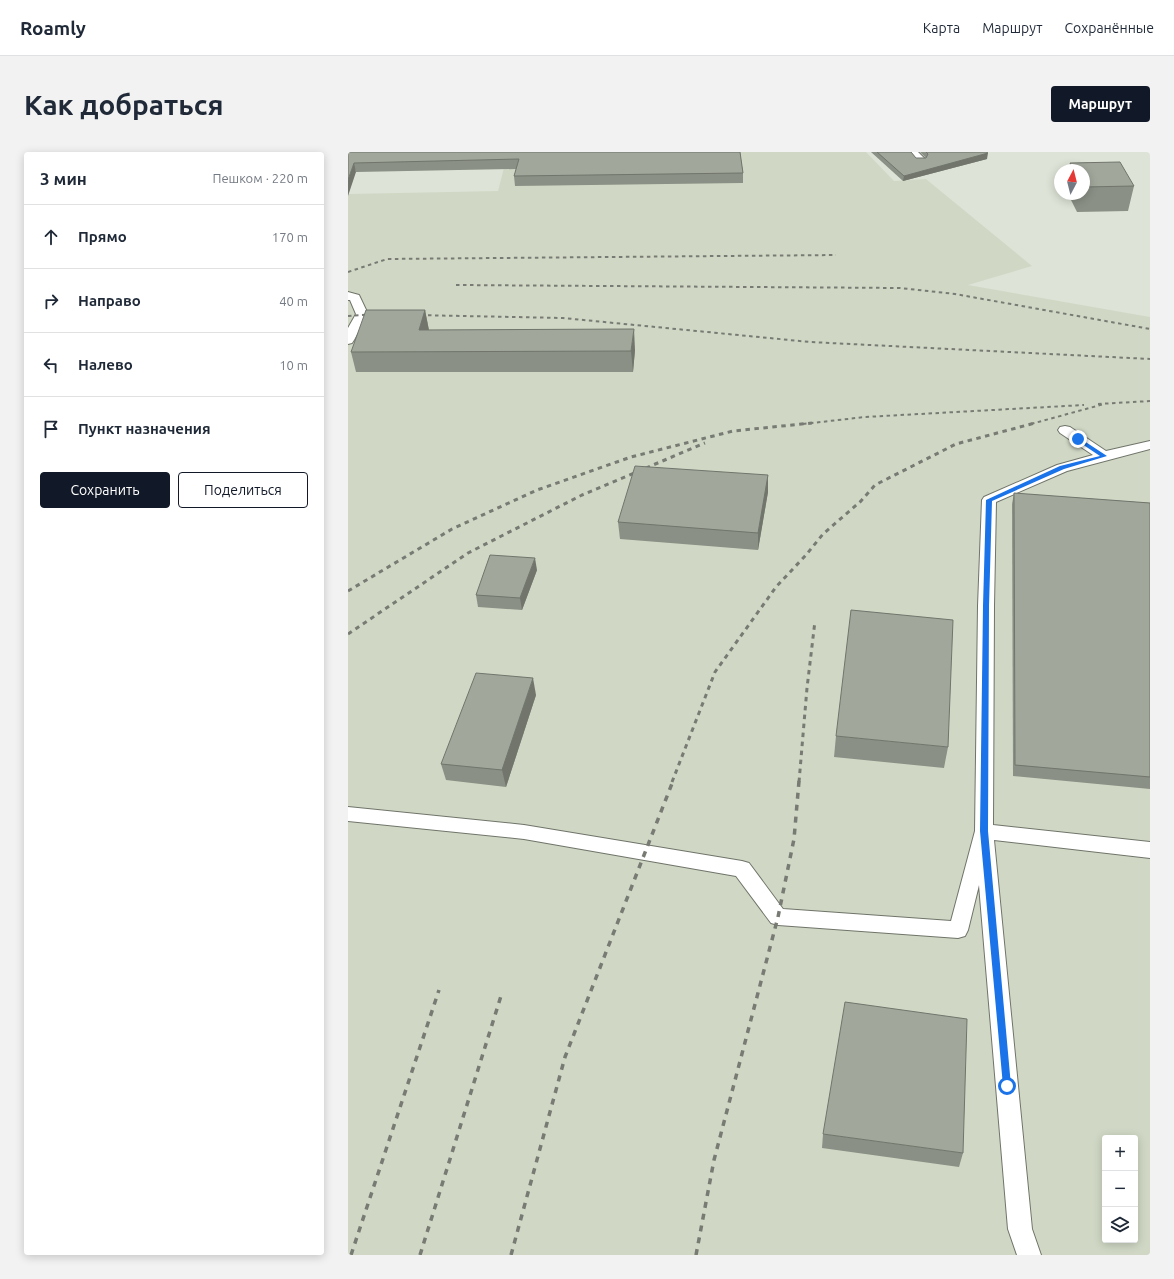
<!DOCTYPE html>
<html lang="ru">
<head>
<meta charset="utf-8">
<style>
  body { margin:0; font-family:Ubuntu,sans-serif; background:#f2f2f3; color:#1f2937 }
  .controls { position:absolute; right:12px; bottom:12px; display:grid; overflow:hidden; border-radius:4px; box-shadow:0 2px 10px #0003 }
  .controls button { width:36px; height:36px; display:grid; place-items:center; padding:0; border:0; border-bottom:1px solid #e0e1e3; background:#fff; color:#1f2937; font:20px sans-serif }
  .compass { position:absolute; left:706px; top:12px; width:36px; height:36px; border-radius:50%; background:#fff; box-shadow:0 2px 10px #0003; rotate:7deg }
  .stop { position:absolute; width:12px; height:12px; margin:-9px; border:3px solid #1a73e8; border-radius:50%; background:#fff }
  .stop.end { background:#1a73e8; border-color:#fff; box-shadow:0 1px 4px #0008 }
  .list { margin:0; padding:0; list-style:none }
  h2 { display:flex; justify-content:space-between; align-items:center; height:52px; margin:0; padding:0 16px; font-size:17px }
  h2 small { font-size:13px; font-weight:400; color:#747a83 }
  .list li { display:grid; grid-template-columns:26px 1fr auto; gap:12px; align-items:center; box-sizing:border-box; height:64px; padding:0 16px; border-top:1px solid #e0e1e3 }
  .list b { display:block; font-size:15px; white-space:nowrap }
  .list em { font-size:13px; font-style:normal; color:#747a83 }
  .actions { display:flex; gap:8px; padding:12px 16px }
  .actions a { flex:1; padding:9px 0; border:1px solid #111827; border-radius:4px; text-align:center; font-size:14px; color:#111827 }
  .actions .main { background:#111827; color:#fff }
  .icon { flex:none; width:22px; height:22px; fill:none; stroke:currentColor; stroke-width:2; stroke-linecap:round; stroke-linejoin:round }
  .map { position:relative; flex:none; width:802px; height:1103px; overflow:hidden; border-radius:4px }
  header { display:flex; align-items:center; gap:24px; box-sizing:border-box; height:56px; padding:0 20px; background:#fff; border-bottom:1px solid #e0e1e3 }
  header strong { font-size:19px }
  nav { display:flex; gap:22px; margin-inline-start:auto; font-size:14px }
  .intro { display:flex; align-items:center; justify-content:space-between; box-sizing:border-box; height:96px; padding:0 24px }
  h1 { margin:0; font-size:28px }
  .button { padding:10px 18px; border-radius:4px; background:#111827; color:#fff; font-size:14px; font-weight:700 }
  main { display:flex; gap:24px; padding:0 24px }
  aside { flex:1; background:#fff; border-radius:4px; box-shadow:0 2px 10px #0003 }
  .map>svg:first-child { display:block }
  .built { fill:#d0d8c5; fill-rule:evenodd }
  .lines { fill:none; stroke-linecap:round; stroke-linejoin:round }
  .lane-casing { stroke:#6f7469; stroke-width:2 }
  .lane { fill:#fff; fill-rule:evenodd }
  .rail-far2 { stroke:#787b73; stroke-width:2; stroke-dasharray:3.5 3.5; stroke-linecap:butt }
  .rail-far1 { stroke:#787b73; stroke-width:3; stroke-dasharray:4.5 4.5; stroke-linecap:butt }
  .rail { stroke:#787b73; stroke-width:3.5; stroke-dasharray:6 6; stroke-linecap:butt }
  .wall { fill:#8a9085 }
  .shaded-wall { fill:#71756c }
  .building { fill:#a1a79b; stroke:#71756c }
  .route { fill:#1a73e8 }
</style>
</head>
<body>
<header>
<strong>Roamly</strong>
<nav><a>Карта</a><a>Маршрут</a><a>Сохранённые</a></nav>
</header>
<div class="intro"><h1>Как добраться</h1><a class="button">Маршрут</a></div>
<main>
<aside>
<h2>3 мин<small>Пешком · 220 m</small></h2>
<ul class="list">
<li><svg class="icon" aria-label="ahead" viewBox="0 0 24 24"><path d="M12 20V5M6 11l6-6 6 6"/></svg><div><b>Прямо</b></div><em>170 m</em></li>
<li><svg class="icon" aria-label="right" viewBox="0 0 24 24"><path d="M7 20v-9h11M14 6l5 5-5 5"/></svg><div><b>Направо</b></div><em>40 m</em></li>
<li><svg class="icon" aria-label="left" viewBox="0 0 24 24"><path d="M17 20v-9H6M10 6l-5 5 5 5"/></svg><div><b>Налево</b></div><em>10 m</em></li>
<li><svg class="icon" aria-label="arrive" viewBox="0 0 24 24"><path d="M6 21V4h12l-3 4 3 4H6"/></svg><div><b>Пункт назначения</b></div></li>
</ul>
<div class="actions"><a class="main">Сохранить</a><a>Поделиться</a></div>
</aside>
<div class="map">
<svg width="802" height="1103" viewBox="0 0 802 1103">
  <rect width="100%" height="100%" fill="#dee3d7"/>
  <path class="built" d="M160,0H518L546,29L578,27L684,114L620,133L802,165V1103H0V42L150,39ZM757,986H787V1088H757Z"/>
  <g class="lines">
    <defs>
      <g id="lane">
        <path d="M559,0H570L578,8L577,10H569Z"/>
        <path d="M0,140L11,143L20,162L6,188L4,191L0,192V176L8,162L2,148H0Z"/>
        <path d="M717,274L722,275L758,299L802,289V297L719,319L648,350L646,454L645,673L802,690V706L646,688L684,1077L693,1103H669L660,1077L631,733L620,778L617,784L610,786L430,773L423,771L388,724L176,687L0,669V655L176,673L394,709L401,711L435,757L603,769L627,679L630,454L634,348L636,345L709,313L745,303L712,281L710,278L712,275Z"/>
      </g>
    </defs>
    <use href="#lane" class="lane-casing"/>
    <use href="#lane" class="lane"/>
    <g class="rail-far2">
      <path d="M0,120L39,107L488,103"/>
      <path d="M108,133L552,136L607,142L802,177"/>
      <path d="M66,163L215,166L462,190L802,207"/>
      <path d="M0,164L28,162"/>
      <path d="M750,252L802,249"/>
      <path d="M455,272L517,265L736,253"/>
      <path d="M683,272L756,252"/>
    </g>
    <g class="rail-far1">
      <path d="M0,439L104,377L189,338L283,305L385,279L464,271"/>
      <path d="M0,482L120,401L234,343L357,291"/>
      <path d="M324,630L367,520L428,435L458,403L475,382L513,349L527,333L608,292L687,271"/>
      <path d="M451,630L459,536L467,469"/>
    </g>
    <g class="rail">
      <path d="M3,1103L91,838"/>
      <path d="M72,1103L153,844"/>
      <path d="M163,1103L217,905L325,629"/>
      <path d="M348,1103L366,1008L430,765L446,687L451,629"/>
    </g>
  </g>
  <g class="wall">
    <path d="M0,0H392L395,21V31L167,34L166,24L168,17L8,20Z"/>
    <path d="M523,0H563L568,6H578L572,0H638L639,7L555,29Z"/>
    <path d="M722,11L786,34L780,59L729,60L720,42H736V18H721Z"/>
    <path d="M77,158L81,178L287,198L285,220H8L3,200Z"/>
    <path d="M420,323V340L410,398L272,387L270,370Z"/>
    <path d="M666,341L802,351V637L665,624L664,352Z"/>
    <path d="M189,418L174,458L130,455L128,443Z"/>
    <path d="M188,543L158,635L98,628L93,612Z"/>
    <path d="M488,584L600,595L596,616L486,605Z"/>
    <path d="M475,982L615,1001L611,1015L474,996Z"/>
  </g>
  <g class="shaded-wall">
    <path d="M640,1L639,7L555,29L556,24Z"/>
    <path d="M6,11L8,20L0,44V28Z"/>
    <path d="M77,158L81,179L71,178Z"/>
    <path d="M286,177L287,198L285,220L283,199Z"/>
    <path d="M420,323V340L410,398V381Z"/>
    <path d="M187,406L189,418L174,458L172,446Z"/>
    <path d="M185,526L188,543L158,635L154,618Z"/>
  </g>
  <g class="building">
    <path d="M0,0H392L395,21L166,24L171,7L6,11L0,28Z"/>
    <path d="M529,0H563L568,6H578L580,2L578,0H638L640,1L556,24Z"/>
    <path d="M772,10L786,34L736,35V18H725L722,11Z"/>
    <path d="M18,158H77L71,178L286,177L283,199L3,200Z"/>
    <path d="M287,314L420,323L410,381L270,370Z"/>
    <path d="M666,341L802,351V625L667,613Z"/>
    <path d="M142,403L187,406L172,446L128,443Z"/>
    <path d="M503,458L605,468L600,595L488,584Z"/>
    <path d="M128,521L185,526L154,618L93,612Z"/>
    <path d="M497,850L619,867L615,1001L475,982Z"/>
  </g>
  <path class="route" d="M730,285L759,304L716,317L644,349L641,454L640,679L663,934L659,938L655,934L632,679L635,454L638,348L712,314L752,304L728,288L727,287Z"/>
</svg>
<div class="controls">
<button>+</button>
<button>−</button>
<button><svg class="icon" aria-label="layers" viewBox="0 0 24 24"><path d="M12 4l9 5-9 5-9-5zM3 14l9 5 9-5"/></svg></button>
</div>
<svg class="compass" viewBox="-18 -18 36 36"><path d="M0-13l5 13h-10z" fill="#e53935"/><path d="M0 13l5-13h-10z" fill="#747a83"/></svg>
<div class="stop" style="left:659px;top:934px"></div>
<div class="stop end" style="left:730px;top:287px"></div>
</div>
</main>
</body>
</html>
